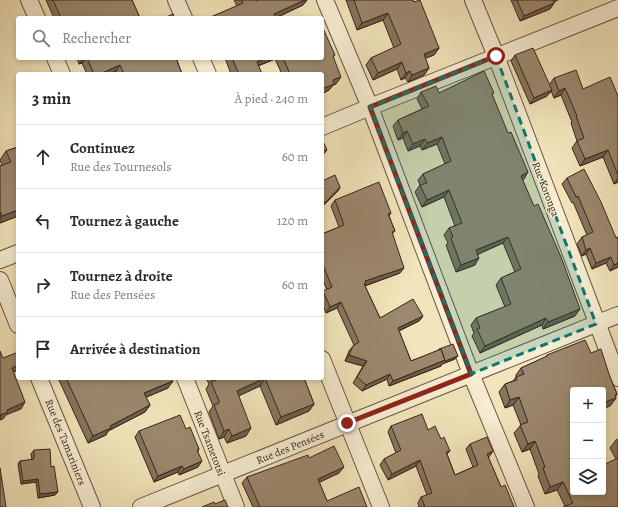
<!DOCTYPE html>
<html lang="fr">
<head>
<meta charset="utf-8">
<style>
  body { margin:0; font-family:Alegreya,serif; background:#f2f2f3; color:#2b2b33 }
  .controls { position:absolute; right:12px; bottom:12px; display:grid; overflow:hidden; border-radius:4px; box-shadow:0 2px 6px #0003 }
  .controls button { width:36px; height:36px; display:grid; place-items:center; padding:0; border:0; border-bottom:1px solid #e1e1e2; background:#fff; color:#2b2b33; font:20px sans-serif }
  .stop { position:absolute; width:12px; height:12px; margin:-9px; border:3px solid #8f2418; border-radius:50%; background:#fff }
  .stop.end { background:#8f2418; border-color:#fff; box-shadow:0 1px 4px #0008 }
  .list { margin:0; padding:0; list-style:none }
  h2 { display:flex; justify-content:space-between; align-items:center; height:52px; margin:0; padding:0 16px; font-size:17px }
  h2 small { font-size:13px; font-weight:400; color:#7c7c81 }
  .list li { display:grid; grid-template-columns:26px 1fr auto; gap:12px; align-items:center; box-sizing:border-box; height:64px; padding:0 16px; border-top:1px solid #e1e1e2 }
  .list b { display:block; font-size:15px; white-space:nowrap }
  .list p { margin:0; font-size:13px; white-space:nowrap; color:#7c7c81 }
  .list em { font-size:13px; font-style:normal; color:#7c7c81 }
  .icon { flex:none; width:22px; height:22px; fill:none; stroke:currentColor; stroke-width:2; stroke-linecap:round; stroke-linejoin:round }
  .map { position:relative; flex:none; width:618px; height:507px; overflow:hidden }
  .search { position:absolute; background:#fff; box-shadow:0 2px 6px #0003; left:16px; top:16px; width:308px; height:44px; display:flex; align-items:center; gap:10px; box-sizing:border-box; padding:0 14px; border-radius:4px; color:#7c7c81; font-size:15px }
  .panel { position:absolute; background:#fff; box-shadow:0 2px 6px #0003; left:16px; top:72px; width:308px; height:308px; border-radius:4px }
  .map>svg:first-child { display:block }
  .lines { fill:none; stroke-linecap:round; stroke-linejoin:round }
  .minor-casing { stroke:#6a5443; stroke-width:18 }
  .minor { stroke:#f7eed3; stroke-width:16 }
  .wall { fill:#85755f; stroke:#3d241b }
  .shaded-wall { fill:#6c5f4d; stroke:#3d241b }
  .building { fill:#9b886e; stroke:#3d241b }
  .route { stroke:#8f2418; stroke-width:5 }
  .marked { fill:#0f766e; fill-opacity:0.2; stroke:#0f766e; stroke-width:3; stroke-dasharray:8 5; stroke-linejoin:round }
  .labels { text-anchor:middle; stroke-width:3; stroke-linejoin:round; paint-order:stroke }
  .street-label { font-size:11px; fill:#3d241b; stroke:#f7eed3 }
</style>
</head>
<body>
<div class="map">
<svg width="618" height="507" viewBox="0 0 618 507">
  <rect width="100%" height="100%" fill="#f2e5bb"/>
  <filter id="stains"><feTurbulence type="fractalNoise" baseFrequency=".005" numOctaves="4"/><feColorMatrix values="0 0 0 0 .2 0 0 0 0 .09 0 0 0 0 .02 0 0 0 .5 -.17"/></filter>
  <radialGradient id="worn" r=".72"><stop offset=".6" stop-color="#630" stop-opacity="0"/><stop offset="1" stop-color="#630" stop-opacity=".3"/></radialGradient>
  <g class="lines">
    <defs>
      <g id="minor">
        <path d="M29,0L37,18"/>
        <path d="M176,0L184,18"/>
        <path d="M325,0L370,107L471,374L526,507"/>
        <path d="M473,0L496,56L618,378"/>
        <path d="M55,58L62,74"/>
        <path d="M201,58L208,74"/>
        <path d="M322,127L370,107L618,8"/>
        <path d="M0,260L18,253"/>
        <path d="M0,280L18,325"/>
        <path d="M322,359L381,507"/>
        <path d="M39,378L92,507"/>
        <path d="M185,378L236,507"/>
        <path d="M141,507L618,315"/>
      </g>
    </defs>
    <use href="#minor" class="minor-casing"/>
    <use href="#minor" class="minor"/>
  </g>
  <g class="wall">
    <path d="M46,0H132L140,18H54Z"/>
    <path d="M234,0H256V1L258,0H307L303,5L276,18H210L211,17L237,6Z"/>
    <path d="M346,0H413L439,48L434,55L425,58L429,68L424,75L408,82L405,78L401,80L397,69L373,80L366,65L371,58L394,48L383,20L357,30Z"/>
    <path d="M511,0H558L554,2V3L550,9L520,21Z"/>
    <path d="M335,55L333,57L336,84L333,85L329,90L322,94V74H282L275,59L258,66L262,74H231L225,58H322Z"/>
    <path d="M515,55L549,85L554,78L583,89L618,96V182L614,184L603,157L580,166L572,148L577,141L571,123L572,122L561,95L554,98L551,91L547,96L530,104L511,61Z"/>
    <path d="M77,58H176L182,74H117L116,71L110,74H87L82,63L79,64Z"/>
    <path d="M421,92L439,93H494L492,95L524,179H522L575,316L543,329L542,325L480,353L472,336L474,333L471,325L476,318L505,307L496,285L501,278L515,272L503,243L478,254L475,265L456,272L446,245L448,243L444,235L449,228L455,226L444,197L422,207L415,192L420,185L418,180L423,174L445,164L437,144L422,150L420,146L408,151L403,138L398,140L393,126L398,120L422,109L417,99Z"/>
    <path d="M18,147V216L0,223V166L2,165L0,160L6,151Z"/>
    <path d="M567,178L616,238L618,237V267L610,271L606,263L592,269L586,254L582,256L577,244L582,237L587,235L573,202L572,203L562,184Z"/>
    <path d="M322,181L340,187L338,191L322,207Z"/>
    <path d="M335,200L391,213L389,216L395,231L392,234L400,273L365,286L380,318L423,316L419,321L399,331L411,361L438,351L439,349L455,359L442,364L441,366L389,386L387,379L362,391L353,383L363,366L345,361L349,351L353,346L354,345L337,308L326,313L322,303V293L323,291L327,290L322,278V234L339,227L331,206Z"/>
    <path d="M591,353L610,377L617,394L615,397L616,398L610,406L573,390V492L616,459L610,448L616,440L618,439V507L565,506L557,490L545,494L538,476L539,474L530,449L522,452L514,433L521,425L513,405L505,408L499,392L505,384L513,381L516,377V375L521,368L546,357L547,355Z"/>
    <path d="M58,378H171L168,388L146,397L150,405L145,412L108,431L106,435L88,443Z"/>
    <path d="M206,378H304L314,404L309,411L276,425L260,386L238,396L246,436L227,443L224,437L219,439L209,412L213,406L206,389L209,384Z"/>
    <path d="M391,426L428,430L441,439L450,451L447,454L455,475L473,467L466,449L470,444L493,451L488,457L501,487L514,507H419L418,503L421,497L427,495L416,466L388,480L380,465L384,459L396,453L388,432Z"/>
    <path d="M186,429L199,449L198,451V467L179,475L178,472L154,482L135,437L139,431Z"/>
    <path d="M34,450L51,467L55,495L38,498L36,482L21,484L18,464L20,461L32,460L31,454Z"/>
    <path d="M309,458L339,473L319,482L327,501L367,507H253L242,483L247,477Z"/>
  </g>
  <g class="shaded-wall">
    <path d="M305,0H307L303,5L275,18L274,14Z"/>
    <path d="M554,3L550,9L520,21L524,16Z"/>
    <path d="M388,13L383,20L357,30L362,23Z"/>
    <path d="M439,48L434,55L419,61L424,54Z"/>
    <path d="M84,58H86L82,63L79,64Z"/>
    <path d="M265,58H276L275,59L252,68L257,62Z"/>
    <path d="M402,62L397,69L373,80L378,73Z"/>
    <path d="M120,65L116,71L110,74H100Z"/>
    <path d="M429,68L424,75L408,82L412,75Z"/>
    <path d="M410,71L405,78L401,80L406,73Z"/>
    <path d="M341,77L336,84L333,85L329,90L322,94V89L333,80Z"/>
    <path d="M565,88L561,95L554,98L559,91Z"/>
    <path d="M552,90L547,96L530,104L534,98Z"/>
    <path d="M407,131L403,138L398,140L403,133Z"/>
    <path d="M442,137L437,144L422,150L427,143Z"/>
    <path d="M425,139L420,146L408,151L413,144Z"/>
    <path d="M327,150L323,155H322V151Z"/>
    <path d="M608,150L603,157L580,166L585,159Z"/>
    <path d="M528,172L524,179L516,182L521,176Z"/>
    <path d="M618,178V182L614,184Z"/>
    <path d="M340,187L338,191L322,207L325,203Z"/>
    <path d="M449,190L444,197L422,207L427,200Z"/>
    <path d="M18,210V216L0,223V219L2,216Z"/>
    <path d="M508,237L503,243L472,257L476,250Z"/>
    <path d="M590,248L586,254L582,256L586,250Z"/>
    <path d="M611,257L606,263L592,269L596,263Z"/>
    <path d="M479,258L475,265L456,272L461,265Z"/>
    <path d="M618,263V267L610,271L614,265Z"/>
    <path d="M404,268L400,273L364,286L365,281Z"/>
    <path d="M341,302L337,308L326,313L330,307Z"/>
    <path d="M580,309L575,316L543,329L548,322Z"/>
    <path d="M423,316L419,321L394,333L398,328Z"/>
    <path d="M546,318L542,325L480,353L485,346Z"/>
    <path d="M349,355L367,361L363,366L345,361Z"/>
    <path d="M458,356L455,359L442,364L441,366L389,386L393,381L445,360Z"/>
    <path d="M18,365V368L16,371L7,374L12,368Z"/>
    <path d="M390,374L387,379L362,391L366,385Z"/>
    <path d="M265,378L260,386L232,399L237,391Z"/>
    <path d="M173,381L168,388L140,400L144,393Z"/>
    <path d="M617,394L614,399L616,398L610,406L603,409V403Z"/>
    <path d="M519,397L513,405L505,408L510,400Z"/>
    <path d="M25,402L21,409L6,415L3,419L0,420V416L7,410Z"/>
    <path d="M314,404L309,411L276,425L281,417Z"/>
    <path d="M150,405L145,412L108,431L106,435L88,443L93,436L110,426Z"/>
    <path d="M251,428L246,436L227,443L232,436Z"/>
    <path d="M229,429L224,437L219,439L224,431Z"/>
    <path d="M535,441L530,449L522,452L528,444Z"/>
    <path d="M493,451L489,457L483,459L487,454Z"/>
    <path d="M420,460L416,466L388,480L392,474Z"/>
    <path d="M202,461L198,467L179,475L184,469Z"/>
    <path d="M182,466L178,472L154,482L158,476Z"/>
    <path d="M344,467L339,473L314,485L318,479Z"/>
    <path d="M38,479L36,482L21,484L23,481Z"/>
    <path d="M563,482L557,490L545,494L550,487Z"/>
    <path d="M58,492L55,495L38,498L40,494Z"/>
  </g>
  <g class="building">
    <path d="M53,0H132L140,18H61Z"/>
    <path d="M242,0H256V1L258,0H305L274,14L276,18H212L211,17L243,3Z"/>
    <path d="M354,0H413L414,2L420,0L439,48L424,54L429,68L412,75L410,71L406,73L402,62L378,73L371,58L401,44L388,13L362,23Z"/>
    <path d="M517,0H553L554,3L524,16Z"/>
    <path d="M173,14L174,18H164Z"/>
    <path d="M322,26L335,55L333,56L341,77L333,80L334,84L322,89V74H290L283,58H322Z"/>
    <path d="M533,48L552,90L534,98L515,55Z"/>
    <path d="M87,58H176L182,74H124L120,65L100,74H94Z"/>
    <path d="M232,58H265L257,62L262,74H234L238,72Z"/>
    <path d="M576,70L583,89L610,77L618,96V175L608,150L585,159L577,141L584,138L576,116H577L565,88L559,91L554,78Z"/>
    <path d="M484,71L494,93L492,94L508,133L511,132L528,172L521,176L534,206L538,204L561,257L580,309L548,322L546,318L485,346L477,329L480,328L476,318L511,304L501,278L521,269L508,237L476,250L479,258L461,265L451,238L453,237L449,228L462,223L449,190L427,200L420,185L427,183L423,174L451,161L442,137L427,143L425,139L413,144L407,131L403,133L398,120L429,106L421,92L436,86L439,93Z"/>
    <path d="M322,139L327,150L322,151Z"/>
    <path d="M18,147V210L2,216L0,211V166L11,162L6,151Z"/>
    <path d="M584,169L601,202L616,238L618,237V263L614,265L611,257L596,263L590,248L586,250L582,237L593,232L578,196L576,197L567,178Z"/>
    <path d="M335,175L340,187L325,203L322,197V181Z"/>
    <path d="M379,182L391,213L388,214L395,231L392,232L404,268L365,281L366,283L364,284L380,318L413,299L423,316L398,328L411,361L441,349L445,360L393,381L390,374L366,385L357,377L367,361L349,355L353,346L359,342L341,302L330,307L323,291L332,287L322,263V234L344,225L335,200Z"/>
    <path d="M585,340L591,353L601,349L610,377L617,394L615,395L616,398L603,403V390H573V492H603V465L618,458V507H563L573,503L563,482L550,487L543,468L545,467L535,441L528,444L520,425L528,422L519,397L510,400L505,384L517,380L516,377L524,374L521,368L547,356V355Z"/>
    <path d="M453,344L458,356L445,361V360L441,349L439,350V349Z"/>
    <path d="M0,351L3,358L16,353L18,358V365L12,368L25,402L7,410L8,412L0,415Z"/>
    <path d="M66,378H171L173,381L144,393L150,405L110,426L111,428L93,436Z"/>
    <path d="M215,378H304L314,404L281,417L265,378L237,391L251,428L232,436L229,429L224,431L214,405L219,403V401L211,382L216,380Z"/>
    <path d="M422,414L428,430L435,426L441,439L444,437L450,451L446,452L455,475L478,465L470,444L487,437L493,451L487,454L501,487L505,485L514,507H425L421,497L432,493L420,460L392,474L384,459L401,450L391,426Z"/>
    <path d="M180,415L186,429L190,427L199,449L197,450L202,461L184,469L182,466L158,476L139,431Z"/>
    <path d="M334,446L344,467L318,479L327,501L359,487L367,507H260L247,477L308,455L309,458Z"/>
    <path d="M50,449L51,467L54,466L58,492L40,494L38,479L23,481L20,461L34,459V450Z"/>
    <path d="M0,468L6,507H0Z"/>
    <path d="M225,500L228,507H202L214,502L215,504Z"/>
  </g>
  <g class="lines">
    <path class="route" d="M347,423L471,374L370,107L496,56"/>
  </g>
  <path class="marked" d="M496,56L596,324L471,374L370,107Z"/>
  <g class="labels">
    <g class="street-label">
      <text transform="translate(546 189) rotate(69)" y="4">Rue Koronga</text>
      <text transform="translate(66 442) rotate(68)" y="4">Rue des Tamariniers</text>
      <text transform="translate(210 443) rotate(69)" y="4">Rue Tsametotsi</text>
      <text transform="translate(290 447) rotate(-22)" y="4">Rue des Pensées</text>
    </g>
  </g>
  <rect width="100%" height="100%" filter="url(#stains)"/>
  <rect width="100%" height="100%" fill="url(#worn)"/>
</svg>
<div class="controls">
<button>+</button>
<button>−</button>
<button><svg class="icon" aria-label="layers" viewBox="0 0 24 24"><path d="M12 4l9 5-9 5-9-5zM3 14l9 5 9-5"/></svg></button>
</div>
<div class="stop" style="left:496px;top:56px"></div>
<div class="stop end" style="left:347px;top:423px"></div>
<div class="search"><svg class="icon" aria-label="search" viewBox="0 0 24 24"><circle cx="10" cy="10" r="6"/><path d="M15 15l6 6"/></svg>Rechercher</div>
<section class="panel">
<h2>3 min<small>À pied · 240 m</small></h2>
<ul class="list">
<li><svg class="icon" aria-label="ahead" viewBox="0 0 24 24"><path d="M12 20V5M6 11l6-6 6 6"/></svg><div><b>Continuez</b><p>Rue des Tournesols</p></div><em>60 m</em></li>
<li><svg class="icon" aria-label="left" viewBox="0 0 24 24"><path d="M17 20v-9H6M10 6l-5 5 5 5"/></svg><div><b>Tournez à gauche</b></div><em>120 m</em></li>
<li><svg class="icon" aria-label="right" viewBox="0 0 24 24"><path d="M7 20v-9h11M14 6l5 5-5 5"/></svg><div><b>Tournez à droite</b><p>Rue des Pensées</p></div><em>60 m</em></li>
<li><svg class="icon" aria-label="arrive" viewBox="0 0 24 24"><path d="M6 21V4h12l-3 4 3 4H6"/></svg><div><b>Arrivée à destination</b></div></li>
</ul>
</section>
</div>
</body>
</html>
